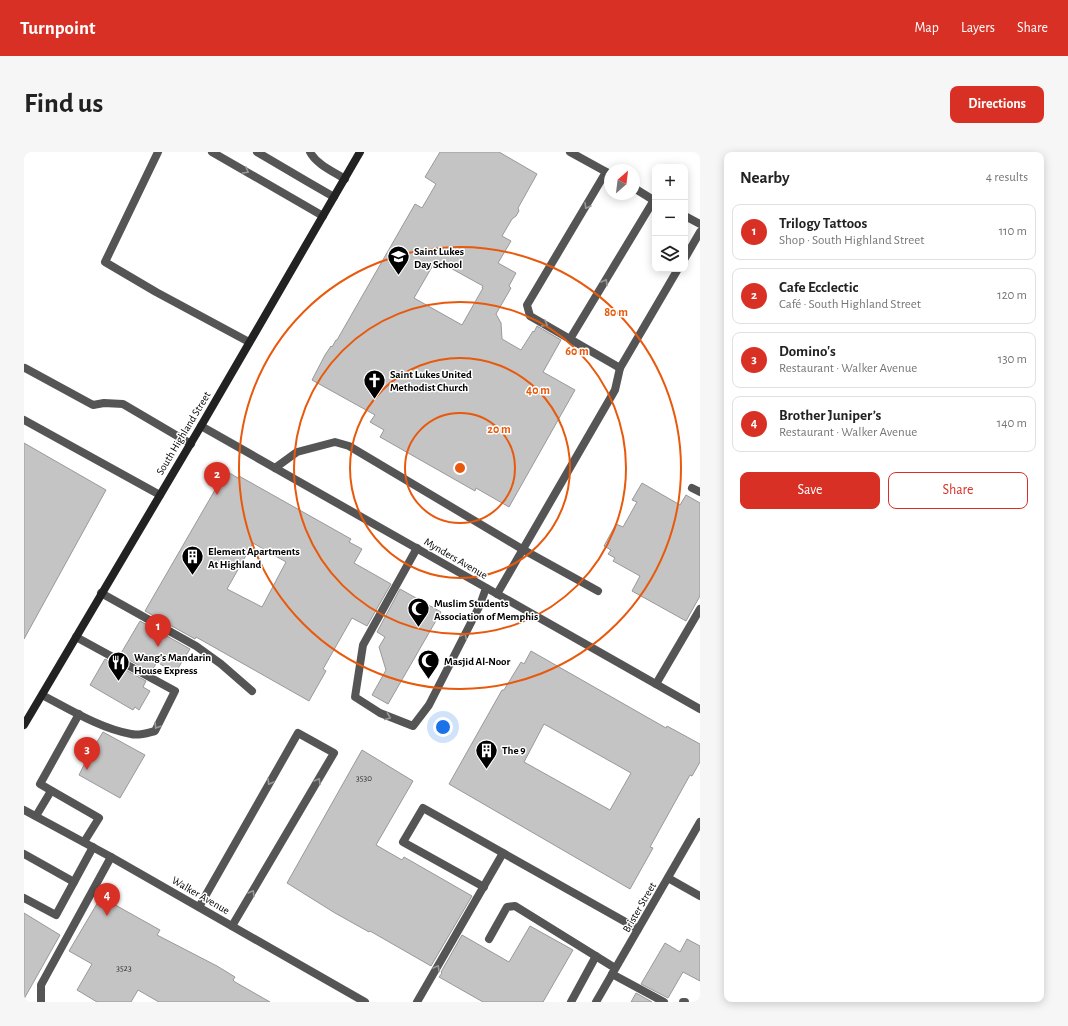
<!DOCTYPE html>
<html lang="en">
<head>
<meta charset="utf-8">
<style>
  body { margin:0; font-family:"Alegreya Sans",sans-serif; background:#f6f6f6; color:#222 }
  .controls { position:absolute; right:12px; top:12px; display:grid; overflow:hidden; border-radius:8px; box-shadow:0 2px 10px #0003 }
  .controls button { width:36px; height:36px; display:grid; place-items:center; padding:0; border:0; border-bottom:1px solid #e0e0e0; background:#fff; color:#222; font:20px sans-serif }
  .compass { position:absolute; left:580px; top:12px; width:36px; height:36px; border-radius:50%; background:#fff; box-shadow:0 2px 10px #0003; rotate:28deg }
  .you { position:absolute; left:419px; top:575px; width:14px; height:14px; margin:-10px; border:3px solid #fff; border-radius:50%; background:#1a73e8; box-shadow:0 0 0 6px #1a73e833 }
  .badge { display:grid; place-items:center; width:26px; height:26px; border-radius:50%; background:#d93025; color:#fff; font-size:13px; font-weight:700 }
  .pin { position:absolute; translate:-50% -33px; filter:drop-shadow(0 1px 2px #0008) }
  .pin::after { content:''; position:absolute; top:21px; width:14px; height:12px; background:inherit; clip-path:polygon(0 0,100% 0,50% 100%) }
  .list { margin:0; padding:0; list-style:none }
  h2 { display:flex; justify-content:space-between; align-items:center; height:52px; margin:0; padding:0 16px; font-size:17px }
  h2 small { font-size:13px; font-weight:400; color:#767676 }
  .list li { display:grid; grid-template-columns:26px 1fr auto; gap:12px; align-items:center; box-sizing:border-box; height:56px; margin:0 8px 8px; padding:0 8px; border:1px solid #e0e0e0; border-radius:8px }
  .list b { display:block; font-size:15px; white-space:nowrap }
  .list p { margin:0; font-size:13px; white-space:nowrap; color:#767676 }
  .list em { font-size:13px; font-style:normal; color:#767676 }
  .actions { display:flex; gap:8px; padding:12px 16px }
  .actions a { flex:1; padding:9px 0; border:1px solid #d93025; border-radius:8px; text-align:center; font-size:14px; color:#d93025 }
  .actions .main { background:#d93025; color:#fff }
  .icon { flex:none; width:22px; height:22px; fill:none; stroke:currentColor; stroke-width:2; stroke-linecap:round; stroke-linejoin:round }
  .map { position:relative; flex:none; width:676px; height:850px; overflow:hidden; border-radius:8px }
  header { display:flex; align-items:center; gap:24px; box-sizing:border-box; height:56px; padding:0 20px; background:#d93025; color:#fff }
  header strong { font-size:19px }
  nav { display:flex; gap:22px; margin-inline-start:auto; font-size:14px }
  .intro { display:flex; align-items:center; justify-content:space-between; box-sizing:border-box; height:96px; padding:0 24px }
  h1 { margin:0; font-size:28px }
  .button { padding:10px 18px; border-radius:8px; background:#d93025; color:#fff; font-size:14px; font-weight:700 }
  main { display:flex; gap:24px; padding:0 24px }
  aside { flex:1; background:#fff; border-radius:8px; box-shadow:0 2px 10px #0003 }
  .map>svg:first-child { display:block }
  .building { fill:#c4c4c4; stroke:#999; fill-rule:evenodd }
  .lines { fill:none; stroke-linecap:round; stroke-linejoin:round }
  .service { stroke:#555; stroke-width:8 }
  .minor { stroke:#555; stroke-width:8 }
  .tertiary { stroke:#555; stroke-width:8 }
  .secondary { stroke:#222; stroke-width:8 }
  .oneway { stroke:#999 }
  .ring { fill:none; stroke:#e8590c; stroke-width:2 }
  .labels { text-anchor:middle; stroke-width:3; stroke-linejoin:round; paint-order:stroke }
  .number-label { font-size:9px; fill:#313131 }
  .poi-label { font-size:11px; font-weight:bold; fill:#000; stroke:#fff; text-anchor:start }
  .street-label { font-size:11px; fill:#000; stroke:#fff }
  .centre { fill:#e8590c; stroke:#fff; stroke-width:2 }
  .ring-label { font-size:12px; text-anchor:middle; font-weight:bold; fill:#e8590c; stroke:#fff; stroke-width:3; stroke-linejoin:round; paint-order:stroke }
</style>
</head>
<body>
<header>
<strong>Turnpoint</strong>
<nav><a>Map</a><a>Layers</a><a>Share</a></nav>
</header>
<div class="intro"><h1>Find us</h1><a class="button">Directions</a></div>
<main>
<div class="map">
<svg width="676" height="850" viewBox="0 0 676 850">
  <rect width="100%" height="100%" fill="#fff"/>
  <g class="building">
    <path d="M416,0H475L513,22L494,56L495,59L492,64L488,67L478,84L487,89L474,111L492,121L485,134L487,136L472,162L477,171L478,187L497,198L509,179L510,180L513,174L537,188L519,220L551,238L485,355L452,336L451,339L356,285L360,278L346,270L351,263L288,228L301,203L307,194L308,195L312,188H313L391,52L398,56L412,32L401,25ZM412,108L459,134L458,136H459L438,173L390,146Z"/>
    <path d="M0,291L82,338L0,487Z"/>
    <path d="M202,319L214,326L215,324L327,387L325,390L338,397L330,411L367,432L343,474L328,466L299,517L302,519L285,549L172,485L171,487L121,459ZM229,391L262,410L238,455L203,437Z"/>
    <path d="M618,331L656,353L662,343L676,351V444L662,469L608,439L616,424L589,409L591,406L584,402L587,398L580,394L592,372L599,375L613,350L608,348Z"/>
    <path d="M376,437L417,460L364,552L348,543L362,518L355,495L361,485L353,480Z"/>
    <path d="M116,469L166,497L151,521L133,510L127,520L96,503Z"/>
    <path d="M507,499L642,576L643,574L676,592V610L668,624L666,623L626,695L629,696L606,737L425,632L478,538H480L497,510L500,512ZM520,572L607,621L586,658L500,610Z"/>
    <path d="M81,507L122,529L119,535L126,539L115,558L111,555L109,558L66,533Z"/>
    <path d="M79,580L121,603L96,646L55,623L65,603Z"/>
    <path d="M338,598L389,629L352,693L378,708L380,705L448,744L407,814L346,779L345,780L311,761L263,731Z"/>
    <path d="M77,745L136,778L133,783L193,814L211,825L209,828L211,830L246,850H135L114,838L107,850H73L53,838L68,812L45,799Z"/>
    <path d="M0,761L36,783L0,847Z"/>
    <path d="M506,774L549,798L519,850H459L415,825L418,821L417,820L438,783L485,810Z"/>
    <path d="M663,787L676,794V829L659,820L644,846L617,832L641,791L656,800Z"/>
    <path d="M612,841L628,850H607Z"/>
  </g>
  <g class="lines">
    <g class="service">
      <path d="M134,0L81,110L132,140L225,190"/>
      <path d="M188,0L299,64"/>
      <path d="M233,0L284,30L310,45"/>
      <path d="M286,0C292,12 310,20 321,27"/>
      <path d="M582,20L503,153L506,164L596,216L654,117"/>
      <path d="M661,106L676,80"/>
      <path d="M546,187L630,48"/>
      <path d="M1,216L69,253L80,251L99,252L167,292"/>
      <path d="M0,268L136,343"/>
      <path d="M251,316L273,300L311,290L325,294L498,397L574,439"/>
      <path d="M668,336L676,340"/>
      <path d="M393,396L339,493L331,545L356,561L389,574L405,553L456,453L462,436"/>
      <path d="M77,441L172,494L197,512L228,539"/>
      <path d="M473,442L591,238L596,216"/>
      <path d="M632,532L676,457"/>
      <path d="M18,543C45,557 77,577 107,582C115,584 123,581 131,579L151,539L52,485"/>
      <path d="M55,562L16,632L75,666L60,690"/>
      <path d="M12,664L27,639"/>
      <path d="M0,702L50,730"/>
      <path d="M644,726L676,744"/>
      <path d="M460,735L379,690L399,656L614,777"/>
      <path d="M0,746L32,763L69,695"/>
      <path d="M175,755L274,581L310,601L208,774"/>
      <path d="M465,787L483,755L491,754L591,816"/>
      <path d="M588,822L640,850"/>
      <path d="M17,850V833L87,705"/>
      <path d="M393,850L479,701"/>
      <path d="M547,850L572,804"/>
      <path d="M659,850H661"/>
    </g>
    <g class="minor">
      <path d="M546,0L586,22"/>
      <path d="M610,36L631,49"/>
      <path d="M661,64L676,72"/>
      <path d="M177,274L676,557"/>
      <path d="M572,850L676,670"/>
    </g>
    <path class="tertiary" d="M0,658L87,705L341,850"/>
    <path class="secondary" d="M0,573L177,274L336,0"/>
  </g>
  <defs><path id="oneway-chevron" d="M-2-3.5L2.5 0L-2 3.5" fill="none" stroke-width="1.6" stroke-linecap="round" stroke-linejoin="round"/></defs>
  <g class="oneway">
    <use href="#oneway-chevron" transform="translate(222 19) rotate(30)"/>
    <use href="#oneway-chevron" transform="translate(563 54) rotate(121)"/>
    <use href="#oneway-chevron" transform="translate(581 130) rotate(-59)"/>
    <use href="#oneway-chevron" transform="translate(521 172) rotate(30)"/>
    <use href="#oneway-chevron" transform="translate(440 484) rotate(-63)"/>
    <use href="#oneway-chevron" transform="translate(364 565) rotate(21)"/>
    <use href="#oneway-chevron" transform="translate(133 574) rotate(122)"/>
    <use href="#oneway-chevron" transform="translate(294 629) rotate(-59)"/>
    <use href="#oneway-chevron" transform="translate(246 630) rotate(120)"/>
    <use href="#oneway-chevron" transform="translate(228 741) rotate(-59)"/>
    <use href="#oneway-chevron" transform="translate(413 816) rotate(-60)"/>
  </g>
  <g class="ring">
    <circle cx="436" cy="316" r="55"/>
    <circle cx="436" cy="316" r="110"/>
    <circle cx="436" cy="316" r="166"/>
    <circle cx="436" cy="316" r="221"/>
  </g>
  <defs>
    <symbol id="school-pin" viewBox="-11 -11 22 30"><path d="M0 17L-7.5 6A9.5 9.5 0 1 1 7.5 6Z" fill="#000" stroke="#fff"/><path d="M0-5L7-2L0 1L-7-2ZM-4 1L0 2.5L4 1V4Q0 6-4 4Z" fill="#fff"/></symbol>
    <symbol id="church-pin" viewBox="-11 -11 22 30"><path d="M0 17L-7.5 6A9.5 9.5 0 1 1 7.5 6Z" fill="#000" stroke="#fff"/><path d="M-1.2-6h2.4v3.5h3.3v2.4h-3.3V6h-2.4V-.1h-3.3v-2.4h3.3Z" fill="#fff"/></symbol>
    <symbol id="building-pin" viewBox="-11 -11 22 30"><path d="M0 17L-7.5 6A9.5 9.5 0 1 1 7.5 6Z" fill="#000" stroke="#fff"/><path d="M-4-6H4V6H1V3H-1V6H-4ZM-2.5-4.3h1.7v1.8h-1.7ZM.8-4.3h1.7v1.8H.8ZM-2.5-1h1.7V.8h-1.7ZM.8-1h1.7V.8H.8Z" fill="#fff"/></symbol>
    <symbol id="mosque-pin" viewBox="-11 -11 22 30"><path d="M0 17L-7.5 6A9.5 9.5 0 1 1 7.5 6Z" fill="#000" stroke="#fff"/><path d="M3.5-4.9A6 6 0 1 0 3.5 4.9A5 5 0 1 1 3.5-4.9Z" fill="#fff"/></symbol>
    <symbol id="restaurant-pin" viewBox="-11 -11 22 30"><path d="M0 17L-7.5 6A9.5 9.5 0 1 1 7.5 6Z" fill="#000" stroke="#fff"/><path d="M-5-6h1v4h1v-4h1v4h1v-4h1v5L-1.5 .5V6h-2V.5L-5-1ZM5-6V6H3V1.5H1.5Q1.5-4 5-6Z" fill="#fff"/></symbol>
  </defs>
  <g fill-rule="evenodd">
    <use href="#school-pin" x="362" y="92" width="25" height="34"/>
    <use href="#church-pin" x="338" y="216" width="25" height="34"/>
    <use href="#building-pin" x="156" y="392" width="25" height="34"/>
    <use href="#mosque-pin" x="382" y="444" width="25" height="34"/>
    <use href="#mosque-pin" x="392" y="496" width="25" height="34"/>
    <use href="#restaurant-pin" x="82" y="498" width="25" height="34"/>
    <use href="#building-pin" x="450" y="586" width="25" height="34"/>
  </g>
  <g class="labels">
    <g class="number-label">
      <text x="340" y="629">3530</text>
      <text x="100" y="819">3523</text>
    </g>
    <g class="poi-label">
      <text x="390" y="103">Saint Lukes<tspan x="390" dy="13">Day School</tspan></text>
      <text x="366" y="226">Saint Lukes United<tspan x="366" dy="13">Methodist Church</tspan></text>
      <text x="184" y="403">Element Apartments<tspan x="184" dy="13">At Highland</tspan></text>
      <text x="410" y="455">Muslim Students<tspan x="410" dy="13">Association of Memphis</tspan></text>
      <text x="110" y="509">Wang's Mandarin<tspan x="110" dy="13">House Express</tspan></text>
      <text x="420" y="513">Masjid Al-Noor</text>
      <text x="478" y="602">The 9</text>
    </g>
    <g class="street-label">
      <text transform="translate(159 281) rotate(-59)" y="4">South Highland Street</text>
      <text transform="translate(432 406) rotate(30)" y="4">Mynders Avenue</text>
      <text transform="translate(177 743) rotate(30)" y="4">Walker Avenue</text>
      <text transform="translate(615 755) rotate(-60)" y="4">Brister Street</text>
    </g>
  </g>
  <circle cx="436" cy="316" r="6" class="centre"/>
  <g class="ring-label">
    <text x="592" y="164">80 m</text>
    <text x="553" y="203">60 m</text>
    <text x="514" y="242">40 m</text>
    <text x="475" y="281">20 m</text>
  </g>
</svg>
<div class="controls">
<button>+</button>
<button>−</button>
<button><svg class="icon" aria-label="layers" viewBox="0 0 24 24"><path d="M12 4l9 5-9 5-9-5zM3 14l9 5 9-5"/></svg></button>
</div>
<svg class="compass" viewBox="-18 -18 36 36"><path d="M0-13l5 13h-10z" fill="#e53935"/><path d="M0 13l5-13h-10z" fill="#767676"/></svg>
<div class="you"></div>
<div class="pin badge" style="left:134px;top:495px">1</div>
<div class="pin badge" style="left:193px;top:343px">2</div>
<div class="pin badge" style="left:63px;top:618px">3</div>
<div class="pin badge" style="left:83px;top:764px">4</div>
</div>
<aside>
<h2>Nearby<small>4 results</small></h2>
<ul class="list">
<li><span class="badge">1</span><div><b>Trilogy Tattoos</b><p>Shop · South Highland Street</p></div><em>110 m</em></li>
<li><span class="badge">2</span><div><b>Cafe Ecclectic</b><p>Café · South Highland Street</p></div><em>120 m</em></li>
<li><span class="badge">3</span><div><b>Domino's</b><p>Restaurant · Walker Avenue</p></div><em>130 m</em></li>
<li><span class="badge">4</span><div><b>Brother Juniper’s</b><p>Restaurant · Walker Avenue</p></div><em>140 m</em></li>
</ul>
<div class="actions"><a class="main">Save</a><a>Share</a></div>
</aside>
</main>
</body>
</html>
